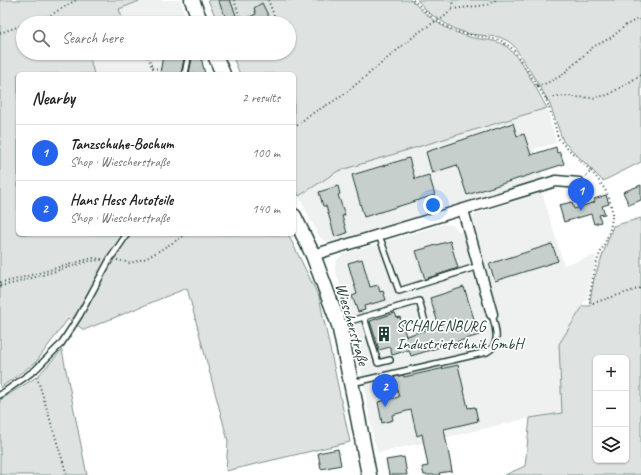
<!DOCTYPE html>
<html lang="en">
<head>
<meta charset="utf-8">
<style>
  body { margin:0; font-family:Caveat,sans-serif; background:#f2f2f2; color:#202124 }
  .controls { position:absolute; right:12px; bottom:12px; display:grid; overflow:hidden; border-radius:6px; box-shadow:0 1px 3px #0004 }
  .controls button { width:36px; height:36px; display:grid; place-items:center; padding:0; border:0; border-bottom:1px solid #e0e0e0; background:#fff; color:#202124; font:20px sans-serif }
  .you { position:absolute; left:433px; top:205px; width:14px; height:14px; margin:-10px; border:3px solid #fff; border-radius:50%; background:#1a73e8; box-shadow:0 0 0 6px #1a73e833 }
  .badge { display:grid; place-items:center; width:26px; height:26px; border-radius:50%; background:#2563eb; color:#fff; font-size:13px; font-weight:700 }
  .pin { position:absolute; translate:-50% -33px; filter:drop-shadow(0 1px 2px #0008) }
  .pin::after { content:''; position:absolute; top:21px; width:14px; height:12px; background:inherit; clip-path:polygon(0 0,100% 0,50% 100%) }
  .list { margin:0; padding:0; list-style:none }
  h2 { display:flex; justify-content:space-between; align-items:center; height:52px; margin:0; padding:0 16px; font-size:17px }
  h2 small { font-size:13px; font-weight:400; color:#757577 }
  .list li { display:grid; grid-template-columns:26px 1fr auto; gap:12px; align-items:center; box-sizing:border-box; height:56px; padding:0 16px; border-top:1px solid #e0e0e0 }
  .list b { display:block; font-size:15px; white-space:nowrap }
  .list p { margin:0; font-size:13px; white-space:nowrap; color:#757577 }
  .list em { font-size:13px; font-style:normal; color:#757577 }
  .icon { flex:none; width:22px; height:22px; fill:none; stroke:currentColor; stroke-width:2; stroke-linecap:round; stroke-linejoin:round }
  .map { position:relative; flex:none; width:641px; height:475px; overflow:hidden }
  .search { position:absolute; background:#fff; box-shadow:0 1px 3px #0004; left:16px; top:16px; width:280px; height:44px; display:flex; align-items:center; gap:10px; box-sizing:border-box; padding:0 14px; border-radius:22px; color:#757577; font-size:15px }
  .panel { position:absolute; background:#fff; box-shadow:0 1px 3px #0004; left:16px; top:72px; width:280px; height:164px; border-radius:6px }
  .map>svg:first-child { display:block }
  .built { fill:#eef1f0 }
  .green { fill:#dee3e2; stroke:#7e908b; fill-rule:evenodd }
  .building { fill:#c7cfcc; stroke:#1f3d34 }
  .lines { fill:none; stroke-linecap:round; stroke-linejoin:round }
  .lane-casing { stroke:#1f3d34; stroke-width:8 }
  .street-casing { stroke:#1f3d34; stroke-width:13 }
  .secondary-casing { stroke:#1f3d34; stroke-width:17 }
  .path { stroke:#1f3d34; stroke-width:2; stroke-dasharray:1 3; stroke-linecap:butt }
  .lane { stroke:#fff; stroke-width:5 }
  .street { stroke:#fff; stroke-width:10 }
  .secondary { stroke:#fff; stroke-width:14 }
  .labels { text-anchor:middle; stroke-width:3.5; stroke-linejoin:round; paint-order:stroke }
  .street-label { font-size:16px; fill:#1f3d34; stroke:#fff }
  .poi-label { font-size:16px; fill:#1f3d34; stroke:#fff; text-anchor:start }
</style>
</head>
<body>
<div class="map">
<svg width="641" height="475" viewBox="0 0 641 475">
  <rect width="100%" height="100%" fill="#fff"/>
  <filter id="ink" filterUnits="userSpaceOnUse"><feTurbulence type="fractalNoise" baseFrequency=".025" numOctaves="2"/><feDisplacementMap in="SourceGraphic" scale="8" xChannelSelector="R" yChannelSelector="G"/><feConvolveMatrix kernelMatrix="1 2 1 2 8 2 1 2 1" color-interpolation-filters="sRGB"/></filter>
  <g filter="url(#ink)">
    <g class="built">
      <path d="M143,0H180L188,23H124L119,9Z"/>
      <path d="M99,53H186L181,74H94L90,58Z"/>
      <path d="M547,108L556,143L534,149L543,178L331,242L324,241L319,236L299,196L338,171Z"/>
      <path d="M542,193L564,265L596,255L586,300L559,345L562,413L530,418L378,453L373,436L362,374L342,291L335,269L336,262L339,258L343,254L444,224L453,225L460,232L473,227L472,220L475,214Z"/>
    </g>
    <g class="green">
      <path d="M0,0H142L119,9L124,23H23V53H99L90,58L94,74H18V234H288L319,297L350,442L226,471L228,441L187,288L84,330L68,319L36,362L0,388Z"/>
      <path d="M208,0H411C431,20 446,31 473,38C483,40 498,40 506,46C523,59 536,89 547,108L338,171L299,196L294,186V74H240L231,53H289V23H218Z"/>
      <path d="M417,0H641V162L603,181L563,141L549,102L537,82L514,46L508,41L499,37L469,34L455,29L443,22L429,13Z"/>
      <path d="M641,218V475H505L525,466L530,418L562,413L559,344L583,306H589L593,304L590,301L594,279L613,226ZM596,358H626V460H596Z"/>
      <path d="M62,350L87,475H0V400L38,376Z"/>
    </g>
    <g class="building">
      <path d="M218,0H230L236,15L227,20Z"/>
      <path d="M262,3L272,23H237L256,14L254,8Z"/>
      <path d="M193,53H200L205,74H189Z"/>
      <path d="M163,55L184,59L181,74H160Z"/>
      <path d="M513,123L517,136L524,134L531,155L556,147L557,153L560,152L564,164L467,195L457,165L432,173L426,152Z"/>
      <path d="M409,158L415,179L429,175L435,195L364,217L352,175Z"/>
      <path d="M641,185V200L629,205L623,192Z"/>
      <path d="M338,186L340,194L338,195L345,215L342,216L347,233L335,237L326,206H323L319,192Z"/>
      <path d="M606,195L609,204L602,206L605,214L599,215L601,222L594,224L591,214L564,222L559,205L572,202L574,209L595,202L594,199Z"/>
      <path d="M450,241L458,268L425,279L416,251Z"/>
      <path d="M552,244L558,261L495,281L489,264Z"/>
      <path d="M362,259L370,287L378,285L380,292L383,291L386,300L364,306L365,310L358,312L352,296L357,294L348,263Z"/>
      <path d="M464,287L479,335L411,356L409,350L392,355L390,347L379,350L370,321L395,313L397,318L400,317L406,336L439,326L430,298Z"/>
      <path d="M458,365L468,408L475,407L478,421L444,429L452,471L439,473L440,475H424L422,467L428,466L422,434L417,436L411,410L392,415L393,420L382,423L378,402L399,397L394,377L403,375L404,377Z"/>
      <path d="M338,449L341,465L321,469L318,453Z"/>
      <path d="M404,457L407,475H389L386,460Z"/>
    </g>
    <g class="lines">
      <defs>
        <g id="lane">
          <path d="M185,74L189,53"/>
          <path d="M379,235L399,291L479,266"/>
          <path d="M364,317L378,363L390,360"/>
          <path d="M340,324L419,301L426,325"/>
          <path d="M352,383L487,352C502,344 495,327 492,314"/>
          <path d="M0,395L35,370L61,344L79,316L110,259L127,234"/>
        </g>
        <g id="street">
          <path d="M463,210L492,314"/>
          <path d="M313,255L556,181L579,183"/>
        </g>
        <g id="secondary">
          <path d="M192,0L201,23"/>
          <path d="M214,53L223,74"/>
          <path d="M294,216L313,255L339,325L354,397L369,475"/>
        </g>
      </defs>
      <use href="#lane" class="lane-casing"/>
      <use href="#street" class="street-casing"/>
      <use href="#secondary" class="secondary-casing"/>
      <g class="path">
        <path d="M234,0L242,23"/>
        <path d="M268,0L277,23"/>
        <path d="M413,0L436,21L455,31L480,37L500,40L513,49L546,99L554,122L558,138L562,143L591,171L586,176"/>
        <path d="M452,9L487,5L496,0"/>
        <path d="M149,20L150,23"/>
        <path d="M28,23L49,16L76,0"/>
        <path d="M0,33L23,25"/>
        <path d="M147,53L152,68L161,69"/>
        <path d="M537,86L547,83L561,76L593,47L612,37L626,25L636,20L641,19"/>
        <path d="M546,99L559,96L592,98L608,95L641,75"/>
        <path d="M294,128L308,116L342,96L419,32L436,21L443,18L452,9L453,0"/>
        <path d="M591,171C610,193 618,209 607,238C604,245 601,251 598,258C594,272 591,286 589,300L590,302L593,303L641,288"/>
        <path d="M117,260L130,263L147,258L187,234"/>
        <path d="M0,282L10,281L92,258L103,259"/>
        <path d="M0,286L15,283L90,261L102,260"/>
        <path d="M37,377L67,475"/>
      </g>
      <use href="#lane" class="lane"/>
      <use href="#street" class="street"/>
      <use href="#secondary" class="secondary"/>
    </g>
  </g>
  <defs>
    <symbol id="building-bare" viewBox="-9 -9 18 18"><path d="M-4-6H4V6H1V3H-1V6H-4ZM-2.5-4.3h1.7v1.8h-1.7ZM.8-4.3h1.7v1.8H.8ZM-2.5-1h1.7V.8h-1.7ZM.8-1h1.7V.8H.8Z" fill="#1f3d34" stroke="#fff" stroke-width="2.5" paint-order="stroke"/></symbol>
  </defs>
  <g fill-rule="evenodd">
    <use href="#building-bare" x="373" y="323" width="22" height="22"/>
  </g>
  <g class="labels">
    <g class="street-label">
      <text transform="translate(353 324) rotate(74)" y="6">Wiescherstraße</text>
    </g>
    <g class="poi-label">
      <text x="396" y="331">SCHAUENBURG<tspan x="396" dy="18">Industrietechnik GmbH</tspan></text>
    </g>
  </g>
</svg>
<div class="controls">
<button>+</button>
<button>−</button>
<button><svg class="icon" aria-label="layers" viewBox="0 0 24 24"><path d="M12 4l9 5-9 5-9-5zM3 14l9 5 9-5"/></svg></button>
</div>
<div class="you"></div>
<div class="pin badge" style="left:581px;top:211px">1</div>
<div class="pin badge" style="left:385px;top:407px">2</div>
<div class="search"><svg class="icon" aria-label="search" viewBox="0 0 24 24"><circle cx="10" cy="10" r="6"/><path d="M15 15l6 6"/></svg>Search here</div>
<section class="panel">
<h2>Nearby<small>2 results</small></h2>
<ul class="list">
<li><span class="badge">1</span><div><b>Tanzschuhe-Bochum</b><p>Shop · Wiescherstraße</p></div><em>100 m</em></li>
<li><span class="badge">2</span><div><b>Hans Hess Autoteile</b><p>Shop · Wiescherstraße</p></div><em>140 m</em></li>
</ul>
</section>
</div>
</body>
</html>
